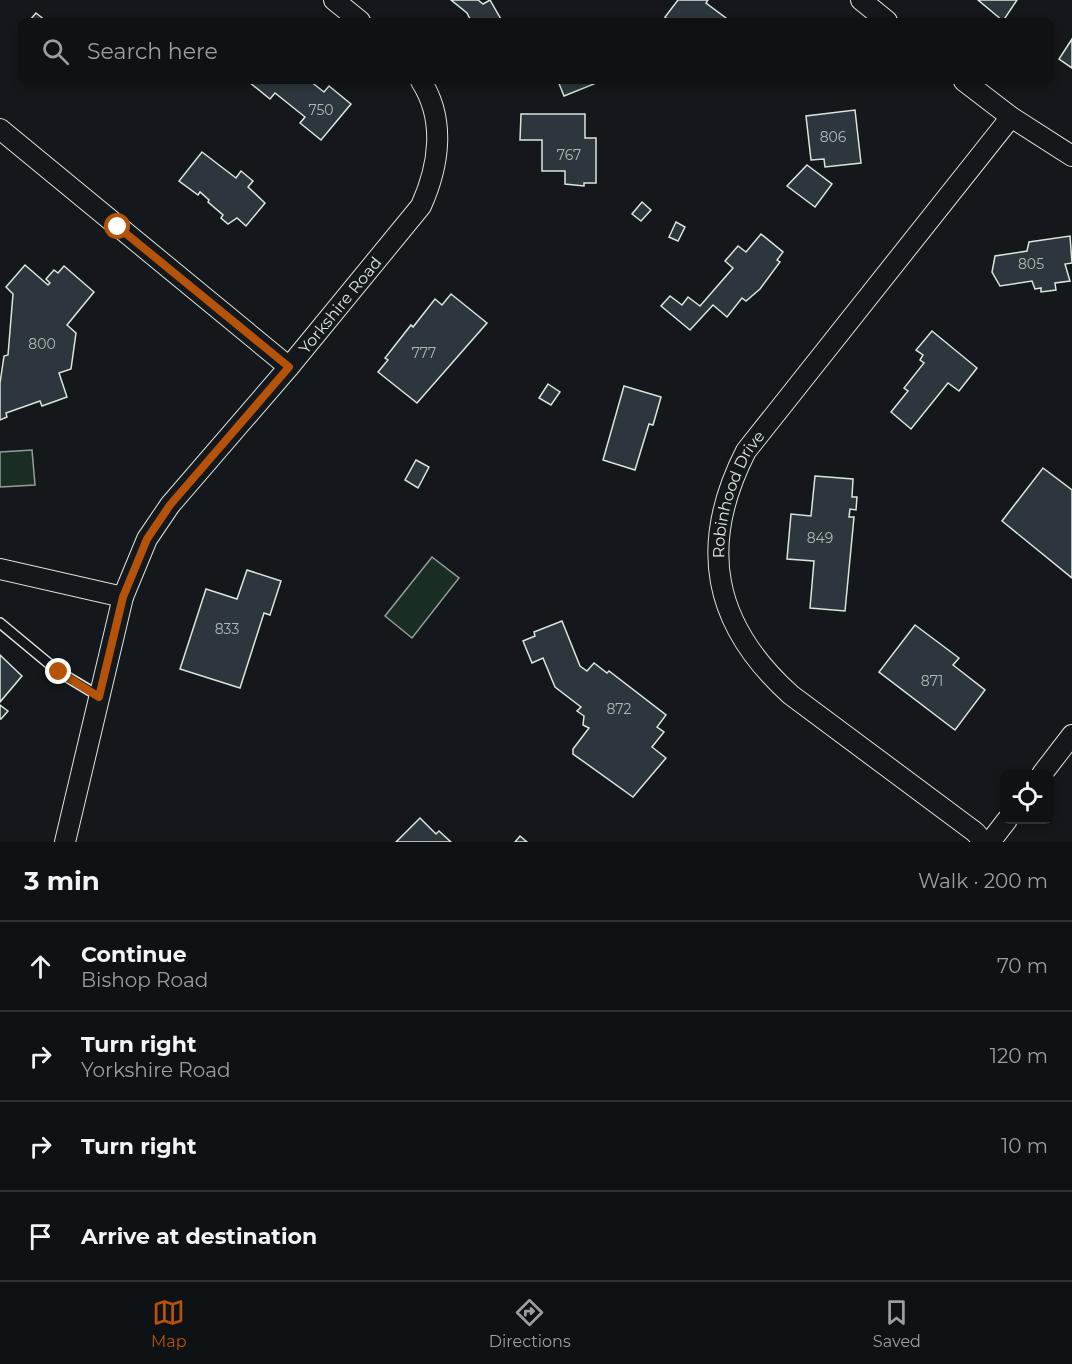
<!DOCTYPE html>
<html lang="en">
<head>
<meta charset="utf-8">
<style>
  body { margin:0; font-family:Montserrat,sans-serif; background:#1d2022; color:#f1f3f6 }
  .controls { position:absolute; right:18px; bottom:18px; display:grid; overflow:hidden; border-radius:9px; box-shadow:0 3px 9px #0003 }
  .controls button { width:54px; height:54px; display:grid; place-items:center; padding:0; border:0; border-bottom:2px solid #2f3234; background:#0f1215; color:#f1f3f6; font:30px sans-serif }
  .stop { position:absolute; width:18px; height:18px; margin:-14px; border:4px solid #b45309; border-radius:50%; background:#fff }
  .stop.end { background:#b45309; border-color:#fff; box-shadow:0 2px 6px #0008 }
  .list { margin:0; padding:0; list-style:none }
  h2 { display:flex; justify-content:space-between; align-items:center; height:78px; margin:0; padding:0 24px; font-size:26px }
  h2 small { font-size:20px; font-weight:400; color:#9b9ea0 }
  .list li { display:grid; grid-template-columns:39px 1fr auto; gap:18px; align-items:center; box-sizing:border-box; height:90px; padding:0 24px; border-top:2px solid #2f3234 }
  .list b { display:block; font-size:22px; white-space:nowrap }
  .list p { margin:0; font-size:20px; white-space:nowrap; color:#9b9ea0 }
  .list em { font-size:20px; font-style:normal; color:#9b9ea0 }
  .icon { flex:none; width:33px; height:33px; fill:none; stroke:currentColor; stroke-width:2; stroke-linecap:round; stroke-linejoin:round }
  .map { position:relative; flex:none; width:1072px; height:842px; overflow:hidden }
  .search { position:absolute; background:#0f1215; box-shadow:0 3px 9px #0003; left:18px; right:18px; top:18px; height:66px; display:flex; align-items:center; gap:15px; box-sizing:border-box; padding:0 21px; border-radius:9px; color:#9b9ea0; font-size:22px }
  .sheet { height:438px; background:#0f1215 }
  nav { display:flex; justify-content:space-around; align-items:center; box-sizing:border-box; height:84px; border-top:2px solid #2f3234; background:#0f1215; font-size:16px; color:#9b9ea0 }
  nav a { display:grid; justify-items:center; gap:3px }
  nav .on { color:#b45309 }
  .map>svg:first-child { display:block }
  .green { fill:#1a2d24; stroke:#939e99; stroke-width:1.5 }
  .building { fill:#2c363c; stroke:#d8e6dc; stroke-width:1.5 }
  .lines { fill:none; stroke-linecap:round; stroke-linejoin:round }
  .service-casing { stroke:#d8e6dc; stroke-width:12 }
  .minor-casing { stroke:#d8e6dc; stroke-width:22 }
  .service { stroke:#14181c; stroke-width:9 }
  .minor { stroke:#14181c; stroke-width:20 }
  .route { stroke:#b45309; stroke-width:8 }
  .labels { text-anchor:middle; stroke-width:4.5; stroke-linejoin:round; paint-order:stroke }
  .number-label { font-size:14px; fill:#adbab4 }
  .street-label { font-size:16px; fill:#d8e6dc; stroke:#14181c }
</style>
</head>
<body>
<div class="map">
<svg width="1072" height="842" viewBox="0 0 1072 842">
  <rect width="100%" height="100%" fill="#14181c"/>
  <g class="green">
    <path d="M32,450L35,485L0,487V452Z"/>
    <path d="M432,557L459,578L412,638L385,616Z"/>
  </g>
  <g class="building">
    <path d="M451,0H478L483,4L490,0L502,21H471L467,13Z"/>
    <path d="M678,0H708L706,3L730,21H670L665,17Z"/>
    <path d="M978,0H1017L1003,21Z"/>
    <path d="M36,13L46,21H29Z"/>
    <path d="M1072,39V68L1059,59Z"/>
    <path d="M310,81L324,92L329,86L351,104L321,140L300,123L305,117L275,93L270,99L249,82Z"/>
    <path d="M558,81H592L594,84L564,96Z"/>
    <path d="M855,110L861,163L825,167L824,159L811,160L806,116Z"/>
    <path d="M521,114H585V138H596V183H584V186L565,184V171H542V140H520Z"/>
    <path d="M202,152L236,178L241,171L253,181L248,187L265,203L246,226L237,218L228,224L221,218L223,215L208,202L209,200L200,192L198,195L179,181Z"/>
    <path d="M807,165L832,184L815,207L787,186Z"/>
    <path d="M642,202L651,210L641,221L632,214Z"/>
    <path d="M676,222L685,227L678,241L669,237Z"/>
    <path d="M761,234L783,252L777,260L780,262L760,289L746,301L742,298L727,317L713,305L690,330L661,306L670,296L682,305L688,297L700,306L733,268L725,261L738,246L746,252Z"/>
    <path d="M1070,236L1072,263L1065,264L1070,281L1055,283L1056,290L1041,292V288L1035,289L1032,281L1000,286L992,272L995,256L1027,251L1029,242Z"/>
    <path d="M25,265L48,285L50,283L46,279L54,270L58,273L64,266L94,292L67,325L76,333L71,369L59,373L67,397L42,406L40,401L6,413L7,417L0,420V383L4,356L8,355L13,294L6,287Z"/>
    <path d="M451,294L487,323L417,403L378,372L388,360L385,358L411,325L413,327L435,299L442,305Z"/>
    <path d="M932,331L977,368L959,391L948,383L911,429L891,412L908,391L904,388L924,363L920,360L923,355L916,350Z"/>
    <path d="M548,384L560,392L551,405L539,398Z"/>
    <path d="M624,386L661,397L653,425L649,424L635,470L603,460Z"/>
    <path d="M416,460L429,467L418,488L405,480Z"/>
    <path d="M1043,468L1072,490V578L1002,521Z"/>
    <path d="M815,476L853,479L852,497H857L856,510L850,509L849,517H854L845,611L810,608L814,561L787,559L791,514L811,516Z"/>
    <path d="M247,570L281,581L270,615L264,613L240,688L180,669L206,589L237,599Z"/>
    <path d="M562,621L580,666L587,671L594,663L607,673L609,671L666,715L657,727L664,732L652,747L666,758L633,797L573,754V749L589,728L583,725L584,716L577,711L581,707L555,687L543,658L532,663L523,641L535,636L534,632Z"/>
    <path d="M915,625L959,658L953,665L985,690L955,730L879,672Z"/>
    <path d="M0,655L22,676L0,702Z"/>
    <path d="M0,705L8,711L1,719H0Z"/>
    <path d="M420,818L436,834L439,831L451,842H396Z"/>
    <path d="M520,836L527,842H515Z"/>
  </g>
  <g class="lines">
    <defs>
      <path id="service" d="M0,623L59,672L99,696"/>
      <g id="minor">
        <path d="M334,0L360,21"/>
        <path d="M861,0L887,21"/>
        <path d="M964,81L1011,117L1072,156"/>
        <path d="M0,129L289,367"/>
        <path d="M0,569L123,597"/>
        <path d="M1042,774L1072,735"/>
        <path id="s1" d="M65,842L123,597L147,539L170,505L289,367L421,206C439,166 446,120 421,81"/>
        <path id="s2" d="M984,842L975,832L791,695C712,624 698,545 746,451L1011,117"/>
        <path d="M990,842L1007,820"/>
      </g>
    </defs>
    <use href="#service" class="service-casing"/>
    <use href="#minor" class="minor-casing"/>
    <use href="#service" class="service"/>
    <use href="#minor" class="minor"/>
  </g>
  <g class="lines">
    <path class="route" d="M59,672L99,697L123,597L147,539L170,505L289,367L118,227"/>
  </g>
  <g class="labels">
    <g class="number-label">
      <text x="321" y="115">750</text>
      <text x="833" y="142">806</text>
      <text x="569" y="160">767</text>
      <text x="1031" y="269">805</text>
      <text x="42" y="349">800</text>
      <text x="424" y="358">777</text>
      <text x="820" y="543">849</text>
      <text x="227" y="634">833</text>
      <text x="932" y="686">871</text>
      <text x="619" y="714">872</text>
    </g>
    <g class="street-label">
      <text dy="6" stroke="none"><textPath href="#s1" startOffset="618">Yorkshire Road</textPath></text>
      <text dy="6" stroke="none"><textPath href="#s2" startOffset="470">Robinhood Drive</textPath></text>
    </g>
  </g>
</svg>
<div class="controls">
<button><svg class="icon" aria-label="locate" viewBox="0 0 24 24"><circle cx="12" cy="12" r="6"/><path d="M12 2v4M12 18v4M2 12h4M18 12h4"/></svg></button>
</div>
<div class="stop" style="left:118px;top:227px"></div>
<div class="stop end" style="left:59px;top:672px"></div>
<div class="search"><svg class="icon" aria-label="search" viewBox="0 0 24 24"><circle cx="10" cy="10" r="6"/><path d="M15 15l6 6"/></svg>Search here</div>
</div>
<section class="sheet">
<h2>3 min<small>Walk · 200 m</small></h2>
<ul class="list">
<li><svg class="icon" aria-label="ahead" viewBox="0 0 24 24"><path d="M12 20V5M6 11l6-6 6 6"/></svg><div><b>Continue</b><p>Bishop Road</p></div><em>70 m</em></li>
<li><svg class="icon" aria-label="right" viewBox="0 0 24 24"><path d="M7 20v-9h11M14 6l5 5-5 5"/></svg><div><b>Turn right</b><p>Yorkshire Road</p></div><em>120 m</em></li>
<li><svg class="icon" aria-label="right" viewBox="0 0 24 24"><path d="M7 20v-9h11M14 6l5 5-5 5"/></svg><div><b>Turn right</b></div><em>10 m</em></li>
<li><svg class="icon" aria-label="arrive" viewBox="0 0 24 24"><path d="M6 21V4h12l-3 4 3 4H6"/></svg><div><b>Arrive at destination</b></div></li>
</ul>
</section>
<nav>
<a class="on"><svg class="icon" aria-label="map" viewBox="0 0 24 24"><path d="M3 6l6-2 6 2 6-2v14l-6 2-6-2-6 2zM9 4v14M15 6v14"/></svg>Map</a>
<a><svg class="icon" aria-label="directions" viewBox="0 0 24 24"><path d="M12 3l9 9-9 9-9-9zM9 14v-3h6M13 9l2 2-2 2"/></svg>Directions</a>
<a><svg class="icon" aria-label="saved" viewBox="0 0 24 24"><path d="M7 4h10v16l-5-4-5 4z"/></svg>Saved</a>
</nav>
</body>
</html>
